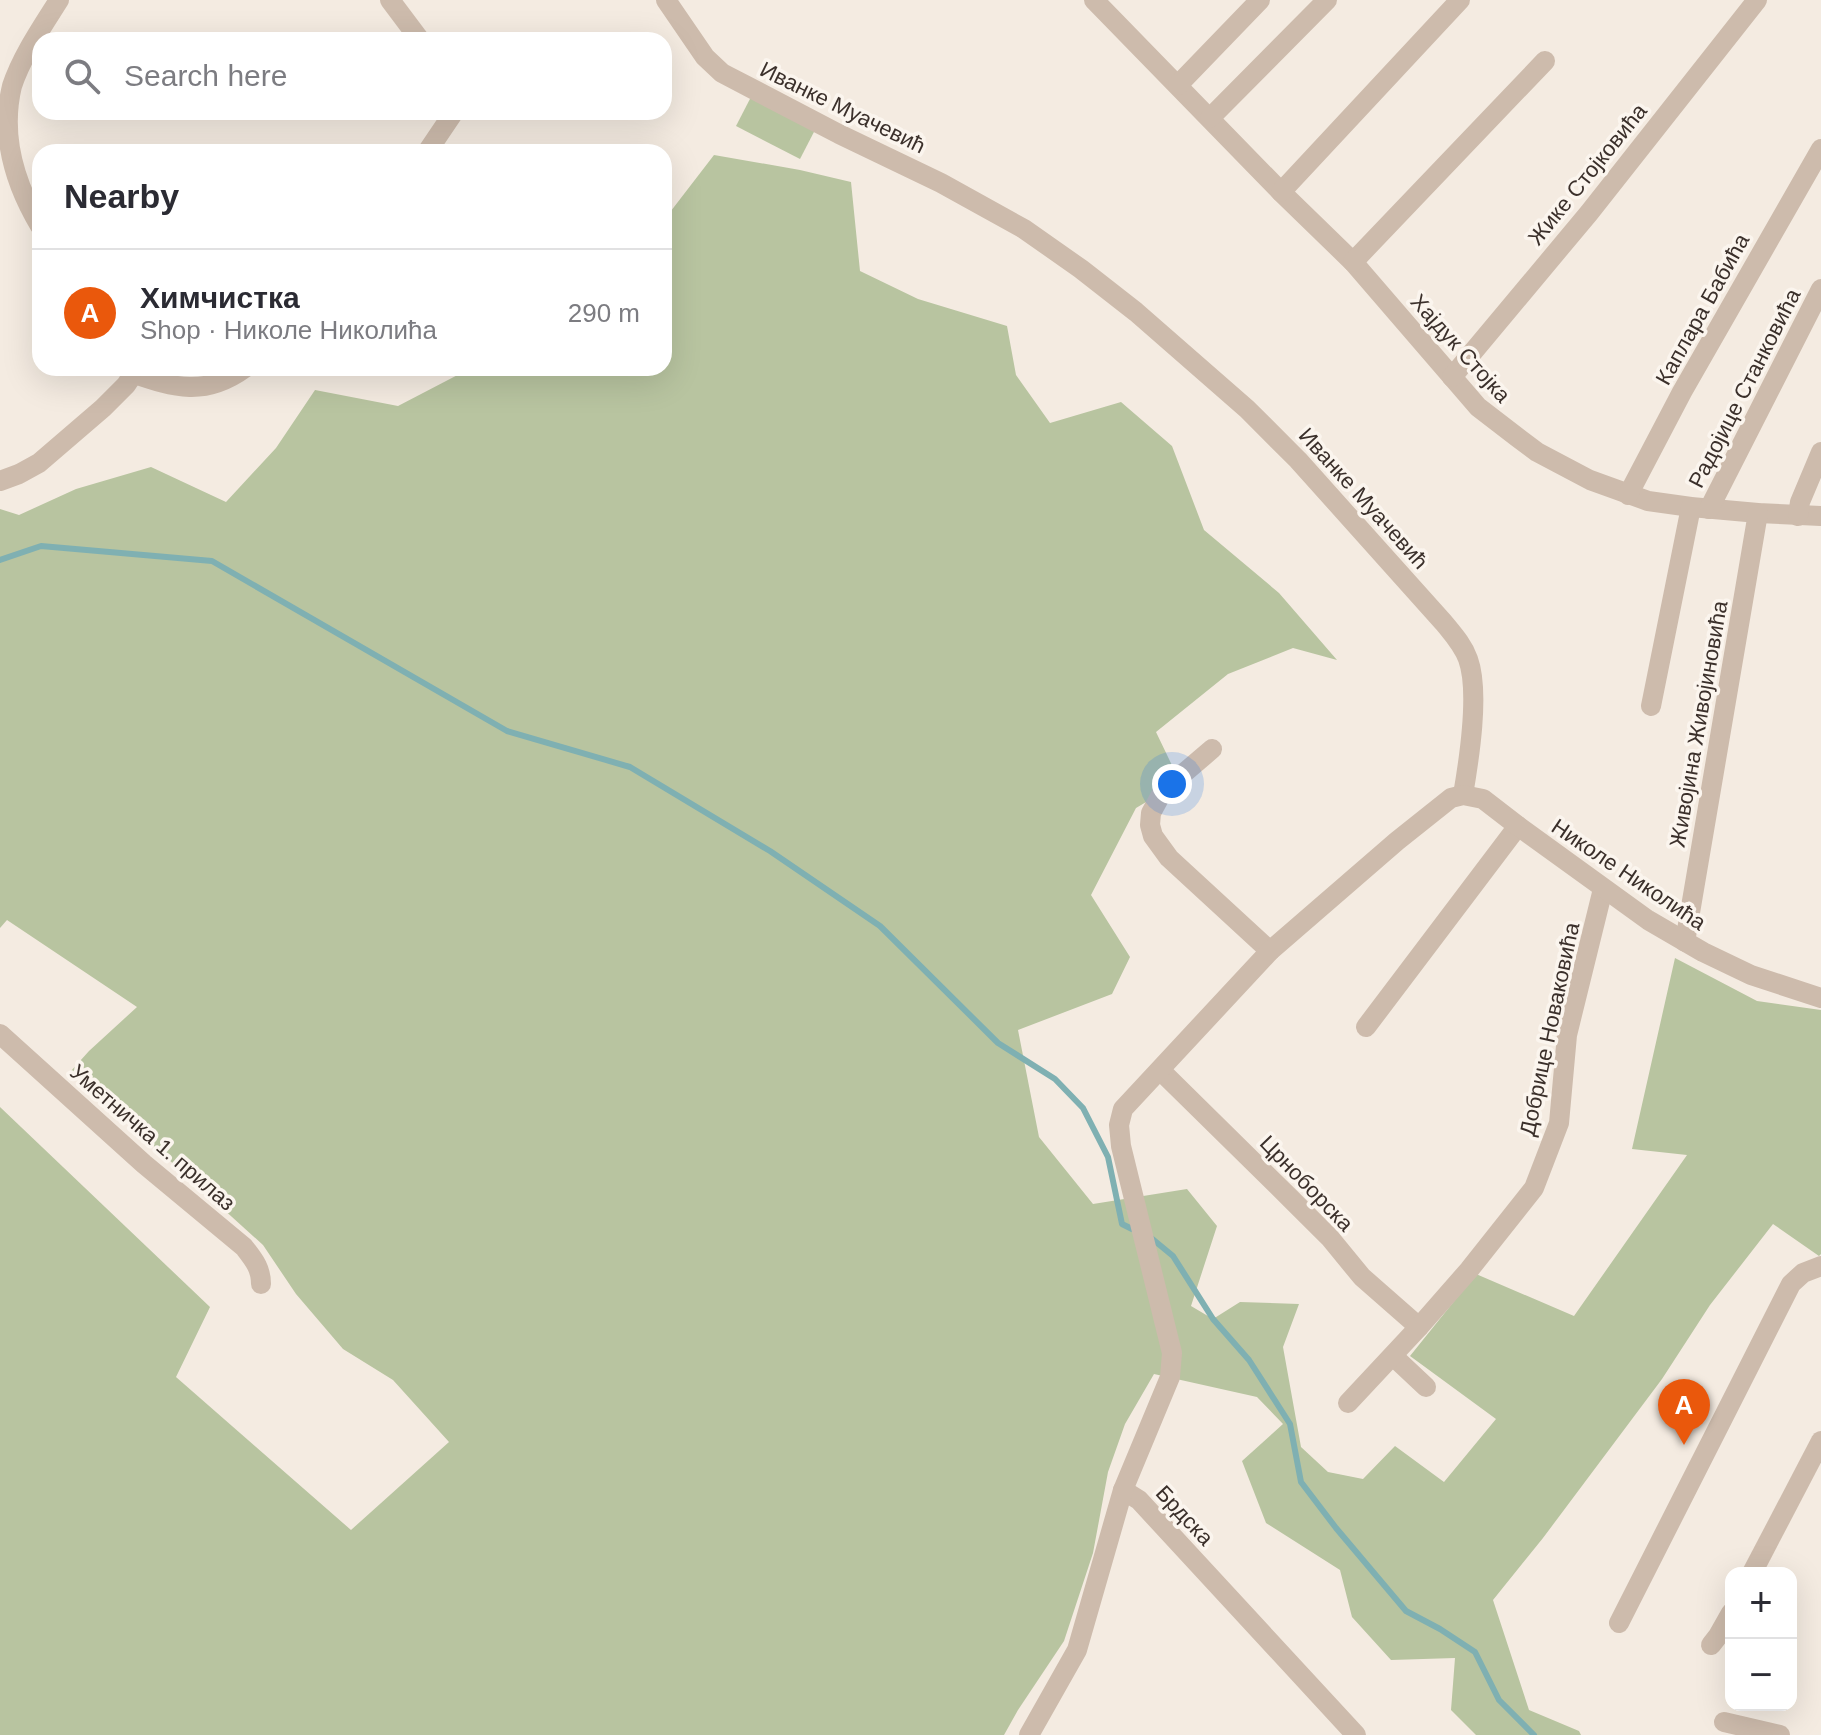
<!DOCTYPE html>
<html lang="en">
<head>
<meta charset="utf-8">
<style>
  body { margin:0; font-family:Arial,sans-serif; background:#f7f7f7; color:#2b2b33 }
  .controls { position:absolute; right:24px; bottom:24px; display:grid; overflow:hidden; border-radius:16px; box-shadow:0 8px 32px #0002 }
  .controls button { width:72px; height:72px; display:grid; place-items:center; padding:0; border:0; border-bottom:2px solid #e1e1e2; background:#fff; color:#2b2b33; font:40px sans-serif }
  .you { position:absolute; left:1172px; top:784px; width:28px; height:28px; margin:-20px; border:6px solid #fff; border-radius:50%; background:#1a73e8; box-shadow:0 0 0 12px #1a73e833 }
  .badge { display:grid; place-items:center; width:52px; height:52px; border-radius:50%; background:#ea580c; color:#fff; font-size:26px; font-weight:700 }
  .pin { position:absolute; translate:-50% -66px; filter:drop-shadow(0 2px 4px #0008) }
  .pin::after { content:''; position:absolute; top:42px; width:28px; height:24px; background:inherit; clip-path:polygon(0 0,100% 0,50% 100%) }
  .list { margin:0; padding:0; list-style:none }
  h2 { display:flex; justify-content:space-between; align-items:center; height:104px; margin:0; padding:0 32px; font-size:34px }
  h2 small { font-size:26px; font-weight:400; color:#7c7c81 }
  .list li { display:grid; grid-template-columns:52px 1fr auto; gap:24px; align-items:center; box-sizing:border-box; height:128px; padding:0 32px; border-top:2px solid #e1e1e2 }
  .list b { display:block; font-size:30px; white-space:nowrap }
  .list p { margin:0; font-size:26px; white-space:nowrap; color:#7c7c81 }
  .list em { font-size:26px; font-style:normal; color:#7c7c81 }
  .icon { flex:none; width:44px; height:44px; fill:none; stroke:currentColor; stroke-width:2; stroke-linecap:round; stroke-linejoin:round }
  .map { position:relative; flex:none; width:1821px; height:1735px; overflow:hidden }
  .search { position:absolute; background:#fff; box-shadow:0 8px 32px #0002; left:32px; top:32px; width:640px; height:88px; display:flex; align-items:center; gap:20px; box-sizing:border-box; padding:0 28px; border-radius:24px; color:#7c7c81; font-size:30px }
  .panel { position:absolute; background:#fff; box-shadow:0 8px 32px #0002; left:32px; top:144px; width:640px; height:232px; border-radius:24px }
  .map>svg:first-child { display:block }
  .green { fill:#b8c4a0 }
  .lines { fill:none; stroke-linecap:round; stroke-linejoin:round }
  .stream { stroke:#7fb0b2; stroke-width:6 }
  .minor { stroke:#cdbbac; stroke-width:20 }
  .labels { text-anchor:middle; stroke-width:7; stroke-linejoin:round; paint-order:stroke }
  .street-label { font-size:22px; fill:#3b302b; stroke:#fbf5ee }
</style>
</head>
<body>
<div class="map">
<svg width="1821" height="1735" viewBox="0 0 1821 1735">
  <rect width="100%" height="100%" fill="#f4ebe1"/>
  <g class="green">
    <path d="M752,95L816,128L800,159L736,126Z"/>
    <path d="M714,155L800,170L851,182L860,271L918,299L1007,326L1016,375L1050,423L1121,402L1172,446L1204,530L1279,593L1337,660L1293,648L1228,674L1156,732L1180,782L1136,808L1091,895L1130,957L1112,994L1018,1030L1039,1137L1093,1204L1187,1189L1217,1226L1191,1306L1213,1319L1240,1302L1299,1304L1283,1347L1301,1447L1328,1472L1363,1479L1395,1446L1444,1482L1496,1419L1410,1356L1476,1274L1574,1316L1687,1155L1632,1149L1675,958L1757,1001L1821,1010V1254L1819,1256L1773,1224L1710,1305L1662,1379L1543,1538L1493,1600L1529,1710L1579,1731L1581,1735H1476L1451,1710L1455,1658L1391,1660L1352,1617L1340,1570L1266,1523L1242,1461L1283,1424L1257,1397L1154,1374L1125,1424L1108,1472L1093,1553L1064,1641L1018,1710L1004,1735H0V1107L210,1307L176,1377L351,1530L449,1442L393,1380L343,1349L296,1294L263,1245L71,1071L89,1051L137,1007L7,920L0,928V509L19,515L76,489L151,467L226,502L276,448L315,390L398,406L471,368H664V317L672,270L664,258V220Z"/>
  </g>
  <g class="lines">
    <g class="stream">
      <path d="M0,560L41,546L212,561L507,731L630,767L770,851L880,926L998,1043L1055,1079L1083,1108L1108,1157L1122,1224L1132,1229"/>
      <path d="M1150,1237L1173,1256L1213,1319L1249,1360L1290,1424L1301,1482L1336,1528L1406,1611L1440,1629L1475,1652L1499,1700L1534,1735"/>
    </g>
    <g class="minor">
      <path d="M390,0L420,40"/>
      <path d="M666,0L705,57L722,73L839,134L941,183L1024,229L1081,269L1136,312L1247,409L1298,460L1444,623C1453,634 1463,645 1468,659C1480,692 1469,760 1463,795"/>
      <path d="M1094,0L1281,192L1353,262L1478,407L1517,437L1537,452L1590,480L1648,501L1691,507L1758,513L1821,516"/>
      <path d="M1178,85L1260,0"/>
      <path d="M1210,118L1327,0"/>
      <path d="M427,152L454,112"/>
      <path d="M1281,192L1460,0"/>
      <path d="M40,226C15,184 0,136 12,86C22,56 42,27 59,0"/>
      <path d="M1353,262L1545,61"/>
      <path d="M132,373C175,388 205,397 245,368"/>
      <path d="M1452,377L1589,213L1757,0"/>
      <path d="M0,481L19,474L39,463L103,408L126,385L130,379L132,368"/>
      <path d="M1628,495L1682,392L1821,149"/>
      <path d="M1709,509L1821,289"/>
      <path d="M1798,516L1800,502L1821,452"/>
      <path d="M1651,706L1691,507"/>
      <path d="M1212,749L1163,791L1151,813L1150,825L1153,836L1169,858L1270,951"/>
      <path d="M1685,942L1758,513"/>
      <path d="M1366,1027L1518,826"/>
      <path d="M0,1034L144,1164L244,1247C254,1260 261,1268 261,1284"/>
      <path d="M1161,1071L1291,1199L1330,1238L1362,1277L1419,1327"/>
      <path d="M1393,1356L1426,1387"/>
      <path d="M1348,1403L1419,1327L1469,1270L1534,1188L1559,1123L1567,1035L1603,889"/>
      <path d="M1123,1490L1139,1500L1356,1735"/>
      <path d="M1752,1573L1821,1441"/>
      <path d="M1619,1623L1791,1284L1803,1273L1821,1266"/>
      <path d="M1711,1645L1718,1636L1731,1613"/>
      <path d="M1724,1722L1780,1735"/>
      <path d="M1029,1735L1077,1650L1123,1490L1170,1377L1172,1353L1121,1146L1119,1125L1123,1109L1270,951L1397,841L1451,798L1463,795L1483,799L1518,826L1648,920L1703,952L1751,975L1821,998"/>
    </g>
  </g>
  <g class="labels">
    <g class="street-label">
      <text transform="translate(843 107) rotate(26)" y="8">Иванке Муачевић</text>
      <text transform="translate(1587 174) rotate(-51)" y="8">Жике Стојковића</text>
      <text transform="translate(1702 309) rotate(-61)" y="8">Каплара Бабића</text>
      <text transform="translate(1461 348) rotate(48)" y="8">Хајдук Стојка</text>
      <text transform="translate(1744 388) rotate(-63)" y="8">Радојице Станковића</text>
      <text transform="translate(1364 498) rotate(48)" y="8">Иванке Муачевић</text>
      <text transform="translate(1698 724) rotate(-80)" y="8">Живојина Живојиновића</text>
      <text transform="translate(1629 874) rotate(34)" y="8">Николе Николића</text>
      <text transform="translate(1549 1029) rotate(-78)" y="8">Добрице Новаковића</text>
      <text transform="translate(153 1137) rotate(41)" y="8">Уметничка 1. прилаз</text>
      <text transform="translate(1307 1183) rotate(46)" y="8">Црноборска</text>
      <text transform="translate(1185 1515) rotate(47)" y="8">Брдска</text>
    </g>
  </g>
</svg>
<div class="controls">
<button>+</button>
<button>−</button>
</div>
<div class="you"></div>
<div class="pin badge" style="left:1684px;top:1445px">A</div>
<div class="search"><svg class="icon" aria-label="search" viewBox="0 0 24 24"><circle cx="10" cy="10" r="6"/><path d="M15 15l6 6"/></svg>Search here</div>
<section class="panel">
<h2>Nearby<small></small></h2>
<ul class="list">
<li><span class="badge">A</span><div><b>Химчистка</b><p>Shop · Николе Николића</p></div><em>290 m</em></li>
</ul>
</section>
</div>
</body>
</html>
